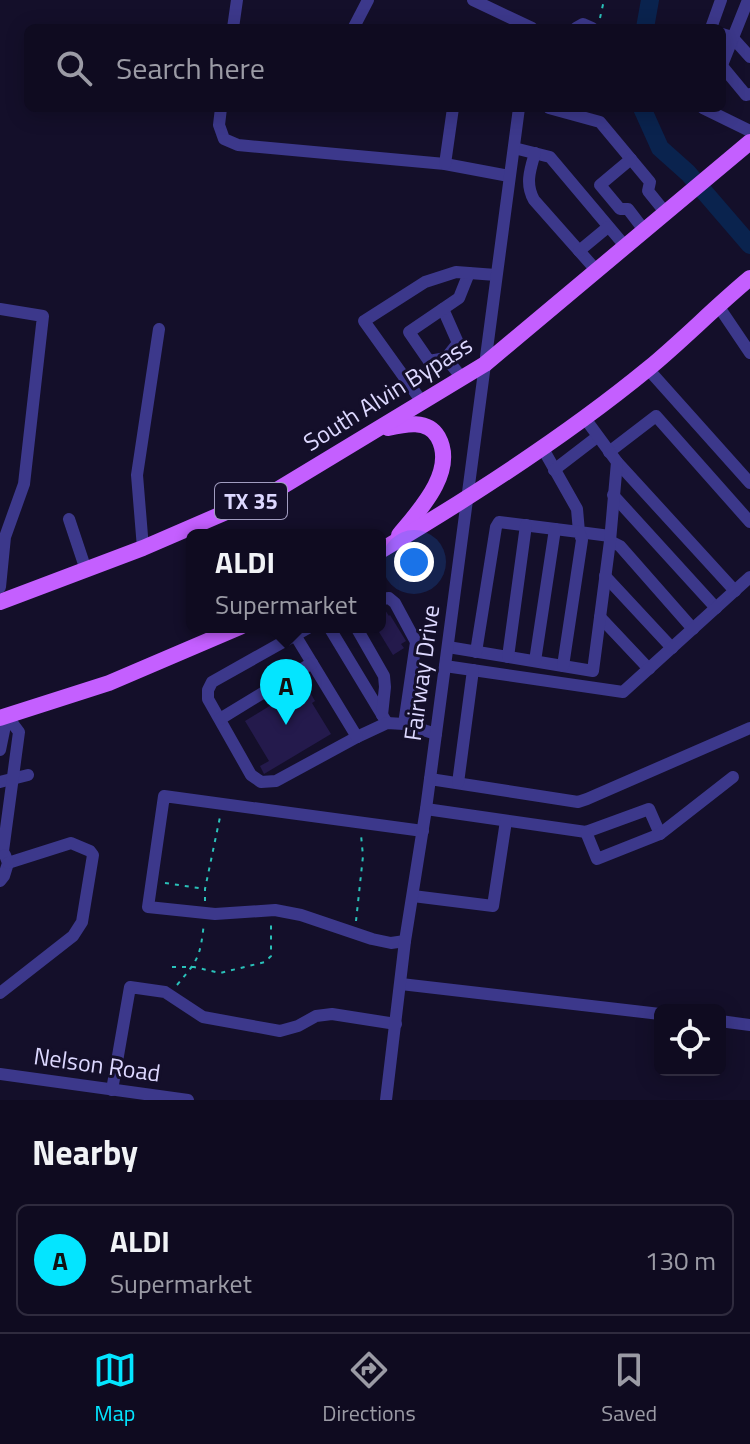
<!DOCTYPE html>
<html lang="en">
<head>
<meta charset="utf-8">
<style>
  body { margin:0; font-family:"Titillium Web",sans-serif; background:#181429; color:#f1f3f6 }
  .controls { position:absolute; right:24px; bottom:24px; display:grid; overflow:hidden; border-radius:12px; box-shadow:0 4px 20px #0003 }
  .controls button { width:72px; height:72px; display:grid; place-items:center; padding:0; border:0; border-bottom:2px solid #2f2b3e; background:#0f0b20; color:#f1f3f6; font:40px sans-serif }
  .you { position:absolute; left:414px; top:562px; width:28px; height:28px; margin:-20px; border:6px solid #fff; border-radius:50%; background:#1a73e8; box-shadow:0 0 0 12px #1a73e833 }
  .badge { display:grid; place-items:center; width:52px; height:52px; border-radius:50%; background:#04e5ff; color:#111; font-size:26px; font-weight:700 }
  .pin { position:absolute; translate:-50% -66px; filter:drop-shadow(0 2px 4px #0008) }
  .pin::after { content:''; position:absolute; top:42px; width:28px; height:24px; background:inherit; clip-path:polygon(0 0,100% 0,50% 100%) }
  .popup { position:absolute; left:186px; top:529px; width:200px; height:104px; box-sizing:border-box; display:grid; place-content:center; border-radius:12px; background:#0f0b20; filter:drop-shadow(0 2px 6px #0005); font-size:26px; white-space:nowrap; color:#9b9ba5 }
  .popup b { font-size:30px; color:#f1f3f6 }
  .popup::after { content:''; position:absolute; left:50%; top:100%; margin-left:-16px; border:16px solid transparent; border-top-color:#0f0b20 }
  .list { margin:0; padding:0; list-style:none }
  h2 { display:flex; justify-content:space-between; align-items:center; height:104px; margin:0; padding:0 32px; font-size:34px }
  h2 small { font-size:26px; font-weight:400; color:#9b9ba5 }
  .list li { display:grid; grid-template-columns:52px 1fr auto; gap:24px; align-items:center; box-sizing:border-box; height:112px; margin:0 16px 16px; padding:0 16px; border:2px solid #2f2b3e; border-radius:12px }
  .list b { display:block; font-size:30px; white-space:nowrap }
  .list p { margin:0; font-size:26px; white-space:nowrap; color:#9b9ba5 }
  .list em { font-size:26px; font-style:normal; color:#9b9ba5 }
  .icon { flex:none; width:44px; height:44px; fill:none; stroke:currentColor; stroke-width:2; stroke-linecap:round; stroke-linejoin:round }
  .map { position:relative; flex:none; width:750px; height:1100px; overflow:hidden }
  .search { position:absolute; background:#0f0b20; box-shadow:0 4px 20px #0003; left:24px; right:24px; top:24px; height:88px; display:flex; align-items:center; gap:20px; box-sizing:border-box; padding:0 28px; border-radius:12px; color:#9b9ba5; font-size:30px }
  .sheet { height:232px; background:#0f0b20 }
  nav { display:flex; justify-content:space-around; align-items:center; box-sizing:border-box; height:112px; border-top:2px solid #2f2b3e; background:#0f0b20; font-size:22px; color:#9b9ba5 }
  nav a { display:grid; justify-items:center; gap:4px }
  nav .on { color:#04e5ff }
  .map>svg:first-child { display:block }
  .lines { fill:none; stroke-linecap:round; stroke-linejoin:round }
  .river { stroke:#0a234e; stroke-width:18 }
  .building { fill:#241a4c }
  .path { stroke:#2ac1b9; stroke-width:2; stroke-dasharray:4 6; stroke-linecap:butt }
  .minor { stroke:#3c388b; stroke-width:12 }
  .major { stroke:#c45fff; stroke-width:16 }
  .labels { text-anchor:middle; stroke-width:6; stroke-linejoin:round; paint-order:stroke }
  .shield { fill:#140f2a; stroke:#a19cbf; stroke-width:2 }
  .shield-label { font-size:22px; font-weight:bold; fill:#ddd8ff }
  .street-label { font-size:24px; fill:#ddd8ff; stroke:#140f2a }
</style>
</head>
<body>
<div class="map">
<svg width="750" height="1100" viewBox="0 0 750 1100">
  <rect width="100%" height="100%" fill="#140f2a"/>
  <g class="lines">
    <g class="river">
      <path d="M645,28L650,0"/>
      <path d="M642,108L660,148L688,173L750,245"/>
    </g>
  </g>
  <g class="building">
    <path d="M383,607L389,616L390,615L406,641L401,644L404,648L393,655L376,627H380V608Z"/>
    <path d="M304,682L315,701L312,703L331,734L264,774L260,766L269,761L245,721L286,696L284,694Z"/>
  </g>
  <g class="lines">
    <g class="path">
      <path d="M600,18L604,0"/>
      <path d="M165,883L205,889"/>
      <path d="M205,901V889L220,817"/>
      <path d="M356,921L363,856L361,835"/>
      <path d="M172,967H194L220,973L265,962L271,956V921"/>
      <path d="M177,985C199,959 200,957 204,923"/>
    </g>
    <g class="minor">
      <path d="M473,0L532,28"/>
      <path d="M354,27L368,0"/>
      <path d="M233,28L237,0"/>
      <path d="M576,28L583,24L592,28"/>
      <path d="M711,28L721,0"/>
      <path d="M722,34L732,37L750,57"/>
      <path d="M722,65L748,0"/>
      <path d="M722,66L746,95L750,94"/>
      <path d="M221,108L219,125L224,139L238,145L445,164L509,176"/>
      <path d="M549,108L600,122L650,182L648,191L665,212"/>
      <path d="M703,108L750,131"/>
      <path d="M514,148L550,157L625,246"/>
      <path d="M535,153C530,170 525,184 534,200L596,270"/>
      <path d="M631,159L600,185L620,209H628L644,230"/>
      <path d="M445,164L453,108"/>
      <path d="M579,251L608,227"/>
      <path d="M719,307L750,353"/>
      <path d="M0,309L43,316L24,484L5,537L0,587"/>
      <path d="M443,309L458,343L446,358"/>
      <path d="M648,369L750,483"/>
      <path d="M462,378L446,358L429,361L409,332L459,298L469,273"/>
      <path d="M422,402L364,321L425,282L456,272L496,275"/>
      <path d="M542,447L577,509L579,532L610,536"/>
      <path d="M609,452L656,416L750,522"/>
      <path d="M617,462L735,591"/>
      <path d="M554,470L597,437"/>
      <path d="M613,495L716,608"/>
      <path d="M69,519L86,570"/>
      <path d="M610,541L620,546L693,629"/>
      <path d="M143,548L137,475L159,329"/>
      <path d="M605,576L672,648"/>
      <path d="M380,599L389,598L395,603L416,642L404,724L436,734"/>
      <path d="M600,617L649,669"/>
      <path d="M329,627L387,723"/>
      <path d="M356,627L384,676L385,687L382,715"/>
      <path d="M308,628L212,682L208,690V699L251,775L261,782L276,781L357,737L387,723L404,724"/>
      <path d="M295,635L357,737"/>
      <path d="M448,647L593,671L610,541L617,462L584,417"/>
      <path d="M476,652L496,527L499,522L579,532L582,540L563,666"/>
      <path d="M508,657L526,525"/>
      <path d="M535,661L555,529"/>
      <path d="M445,666L623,692L750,577"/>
      <path d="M220,719L312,663"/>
      <path d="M0,750L7,716"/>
      <path d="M430,779L578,802L587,799L750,728"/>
      <path d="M0,782L28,775"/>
      <path d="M458,783L473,670"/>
      <path d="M426,809L586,832L649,809L660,834"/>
      <path d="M586,832L597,859L660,834L733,777"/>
      <path d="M3,851L19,732L7,716"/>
      <path d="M0,881L4,876L8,863L5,855"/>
      <path d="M413,896L493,906L506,821"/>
      <path d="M405,941L391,943L372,939L301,915L275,910L215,914L148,907L164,796L423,831"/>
      <path d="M401,984L660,1014"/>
      <path d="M0,993L73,936L82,922L93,855L90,851L71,843L8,863"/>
      <path d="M720,1021L750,1025"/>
      <path d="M0,1074L188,1100"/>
      <path d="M112,1090L130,987L165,992L203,1017L280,1031L298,1026L316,1016L332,1014L396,1024"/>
      <path d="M386,1100L405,941L426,809L519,108"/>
    </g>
    <g class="major">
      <path d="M388,428C405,424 428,419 438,437C457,471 419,511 399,535"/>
      <path d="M380,551C473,496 565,437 649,368C684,339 715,307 750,278"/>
      <path d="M0,602L143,548L275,491L485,364L750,142"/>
      <path d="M0,718L109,683L240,627"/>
    </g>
  </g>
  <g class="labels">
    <rect class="shield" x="215" y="483" width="72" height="36" rx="6"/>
    <g class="shield-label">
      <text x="251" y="509">TX 35</text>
    </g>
    <g class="street-label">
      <text transform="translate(388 394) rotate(-32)" y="8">South Alvin Bypass</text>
      <text transform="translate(422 673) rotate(-82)" y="8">Fairway Drive</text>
      <text transform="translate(97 1065) rotate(8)" y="8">Nelson Road</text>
    </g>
  </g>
</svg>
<div class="controls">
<button><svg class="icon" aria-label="locate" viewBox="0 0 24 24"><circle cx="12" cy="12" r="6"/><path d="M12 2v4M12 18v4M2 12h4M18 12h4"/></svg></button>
</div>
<div class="you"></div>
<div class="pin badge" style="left:286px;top:725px">A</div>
<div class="popup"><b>ALDI</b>Supermarket</div>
<div class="search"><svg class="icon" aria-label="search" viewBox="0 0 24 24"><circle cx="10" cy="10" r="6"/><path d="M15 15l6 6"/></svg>Search here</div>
</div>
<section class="sheet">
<h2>Nearby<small></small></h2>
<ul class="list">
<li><span class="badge">A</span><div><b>ALDI</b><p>Supermarket</p></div><em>130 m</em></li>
</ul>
</section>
<nav>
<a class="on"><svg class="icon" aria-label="map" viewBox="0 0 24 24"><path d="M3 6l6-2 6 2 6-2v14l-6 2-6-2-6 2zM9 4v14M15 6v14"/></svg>Map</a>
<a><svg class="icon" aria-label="directions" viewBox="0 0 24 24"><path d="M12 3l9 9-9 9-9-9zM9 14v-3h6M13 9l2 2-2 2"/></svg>Directions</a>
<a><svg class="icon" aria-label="saved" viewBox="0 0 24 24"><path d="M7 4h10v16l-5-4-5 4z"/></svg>Saved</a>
</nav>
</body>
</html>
